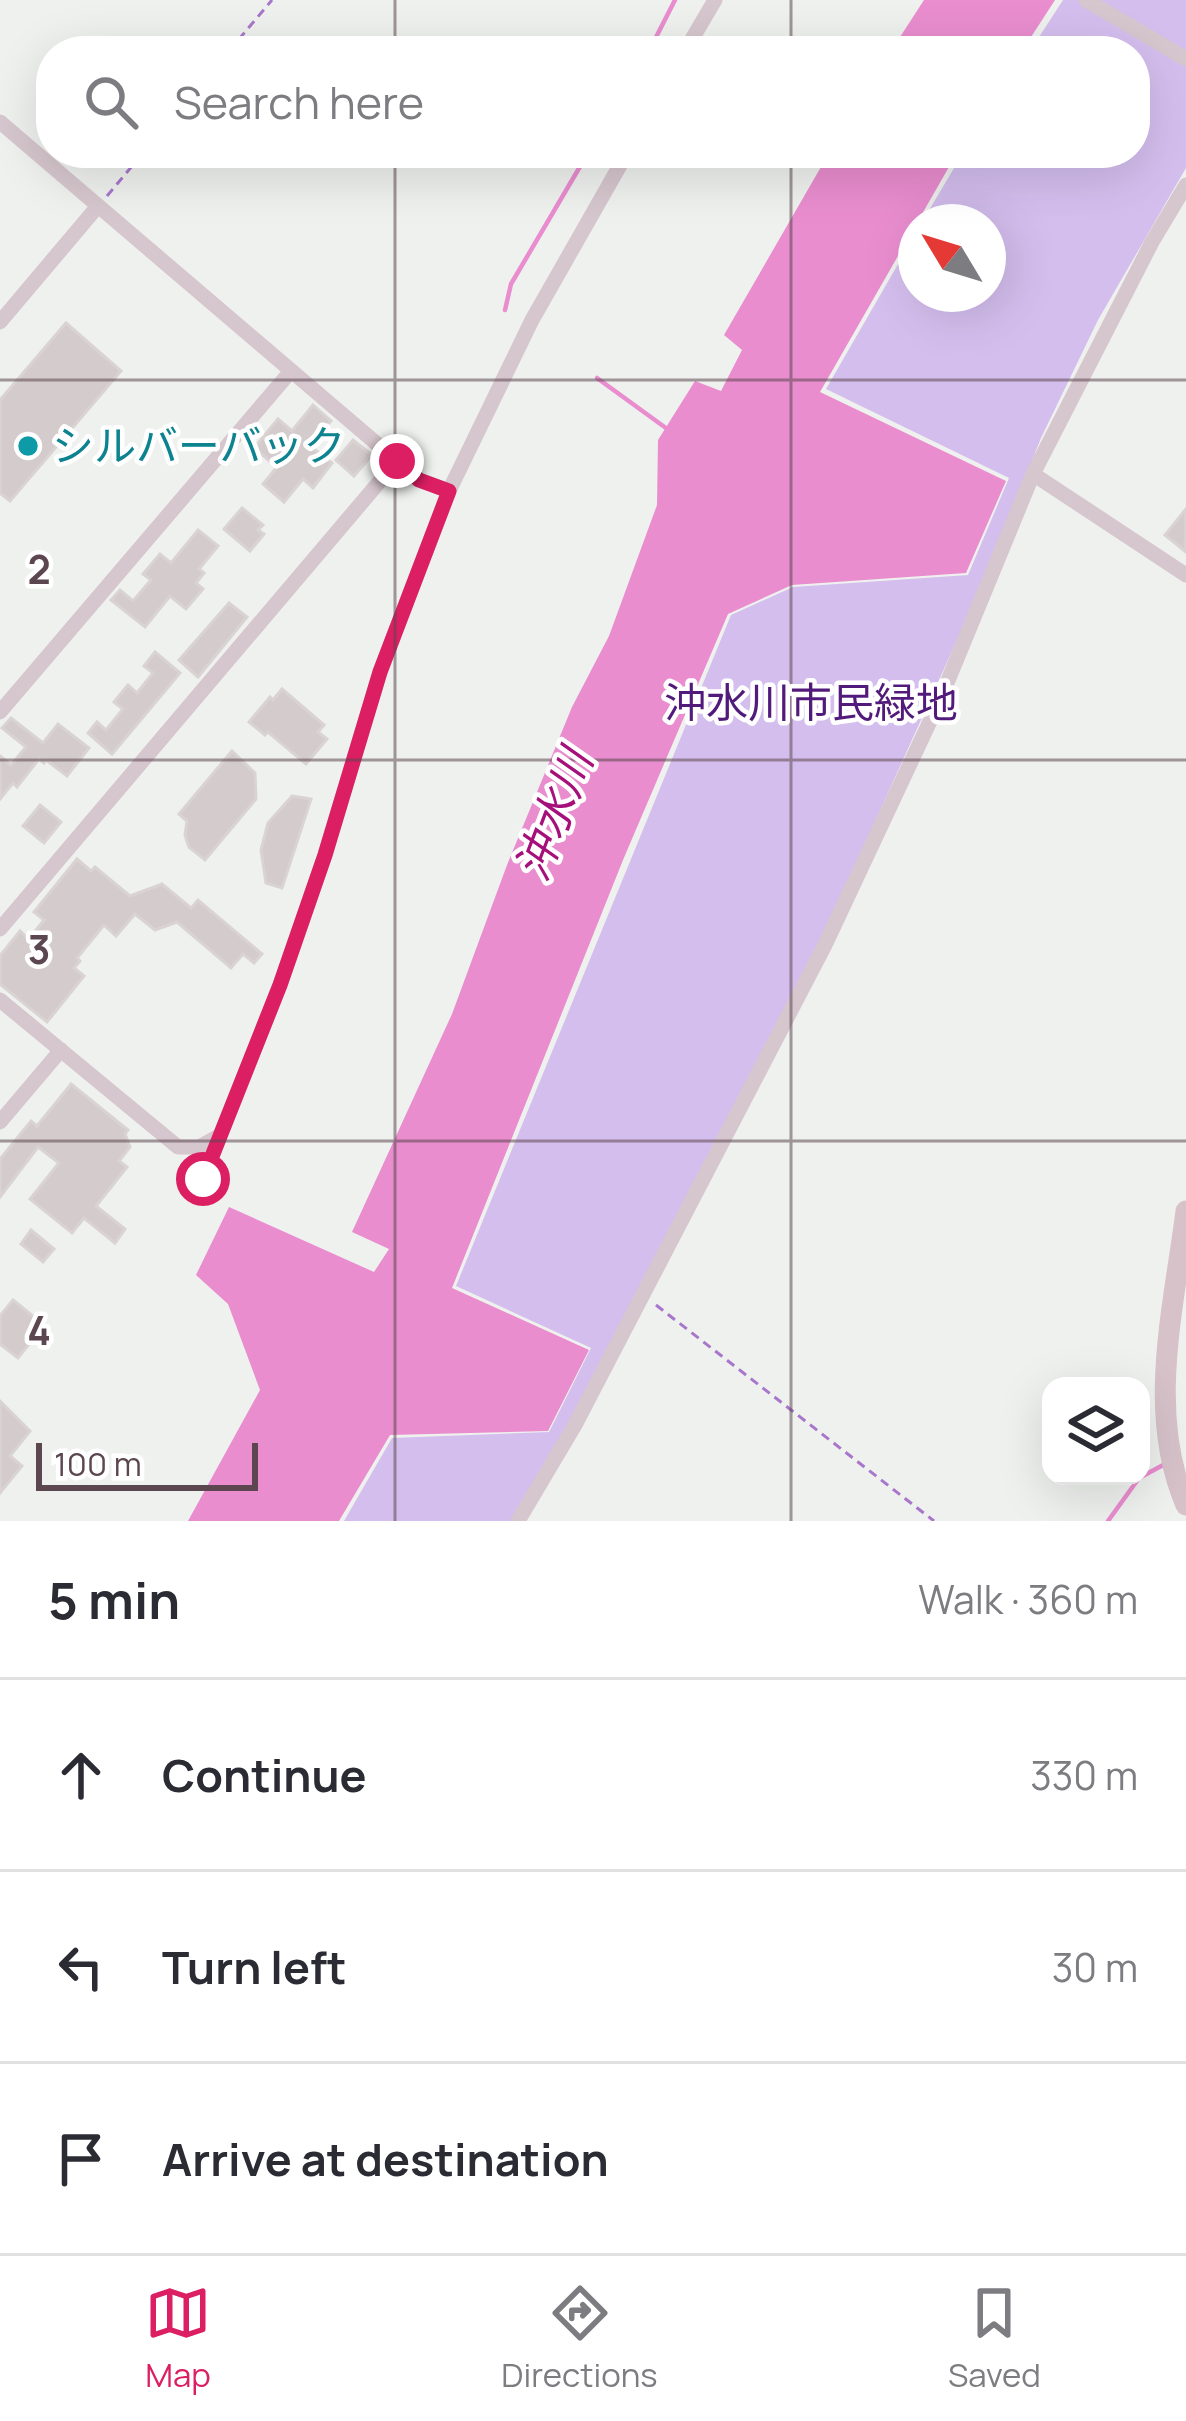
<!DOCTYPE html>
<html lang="en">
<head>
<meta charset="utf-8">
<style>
  body { margin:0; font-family:Manrope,"Noto Sans JP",sans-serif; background:#f2f2f3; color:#2b2b33 }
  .controls { position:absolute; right:36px; bottom:36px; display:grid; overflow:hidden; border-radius:24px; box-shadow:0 12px 48px #0002 }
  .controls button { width:108px; height:108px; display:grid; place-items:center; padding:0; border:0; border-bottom:3px solid #e1e1e2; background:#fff; color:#2b2b33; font:60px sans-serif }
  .compass { position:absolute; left:898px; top:204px; width:108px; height:108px; border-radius:50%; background:#fff; box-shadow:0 12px 48px #0002; rotate:308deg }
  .scale { position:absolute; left:36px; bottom:30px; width:222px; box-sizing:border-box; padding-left:12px; border:6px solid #5c4750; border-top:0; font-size:33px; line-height:42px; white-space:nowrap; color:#5c4750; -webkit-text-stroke:9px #fff; paint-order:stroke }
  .stop { position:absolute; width:36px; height:36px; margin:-27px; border:9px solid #dc1e62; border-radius:50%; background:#fff }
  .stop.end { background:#dc1e62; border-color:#fff; box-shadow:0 3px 12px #0008 }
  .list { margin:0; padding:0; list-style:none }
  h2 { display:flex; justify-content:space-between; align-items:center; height:156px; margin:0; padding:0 48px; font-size:51px }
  h2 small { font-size:39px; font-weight:400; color:#7c7c81 }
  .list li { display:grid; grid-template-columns:78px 1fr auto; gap:36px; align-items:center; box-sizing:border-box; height:192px; padding:0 48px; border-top:3px solid #e1e1e2 }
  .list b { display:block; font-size:45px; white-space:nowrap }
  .list em { font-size:39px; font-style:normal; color:#7c7c81 }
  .icon { flex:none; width:66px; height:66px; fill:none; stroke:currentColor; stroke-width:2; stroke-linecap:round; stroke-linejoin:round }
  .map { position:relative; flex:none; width:1186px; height:1521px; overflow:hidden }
  .search { position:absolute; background:#fff; box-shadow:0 12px 48px #0002; left:36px; right:36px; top:36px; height:132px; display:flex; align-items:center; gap:30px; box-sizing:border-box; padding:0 42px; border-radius:48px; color:#7c7c81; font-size:45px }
  .sheet { height:732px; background:#fff }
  nav { display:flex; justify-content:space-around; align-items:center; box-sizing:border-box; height:168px; border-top:3px solid #e1e1e2; background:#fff; font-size:33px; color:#7c7c81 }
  nav a { display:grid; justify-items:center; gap:6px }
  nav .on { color:#dc1e62 }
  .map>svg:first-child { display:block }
  .green { fill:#d4beee }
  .water { fill:#e98dcf }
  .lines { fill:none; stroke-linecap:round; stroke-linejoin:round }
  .stream { stroke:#e98dcf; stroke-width:4.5 }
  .building { fill:#d4cbcd; stroke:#dad3d4; stroke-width:3 }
  .path { stroke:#a877cb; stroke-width:3; stroke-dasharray:9 6; stroke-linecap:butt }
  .street { stroke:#d6c6cd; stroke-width:15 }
  .secondary { stroke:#d7c2ca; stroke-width:21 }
  .route { stroke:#dc1e62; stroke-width:15 }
  .grid { fill:none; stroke:#5c4750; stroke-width:3; stroke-opacity:0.55 }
  .culture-dot { fill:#0f9aa8; stroke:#fff; stroke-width:4.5 }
  .labels { text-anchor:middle; stroke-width:9; stroke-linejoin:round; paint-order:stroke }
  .culture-label { font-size:42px; fill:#0d838f; stroke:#fff; text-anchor:start }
  .park-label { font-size:42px; fill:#521a7b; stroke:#fff }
  .water-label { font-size:45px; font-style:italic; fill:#a6107b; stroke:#fff }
  .grid-label { font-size:39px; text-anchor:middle; font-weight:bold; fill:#5c4750; stroke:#fff; stroke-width:9; stroke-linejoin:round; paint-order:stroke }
</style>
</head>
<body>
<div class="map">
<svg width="1186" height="1521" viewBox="0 0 1186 1521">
  <rect width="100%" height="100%" fill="#eff1ef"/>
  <path class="green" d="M1063,0H1186V168L1098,320L1041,438L982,585L831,919L560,1443L514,1521H344L392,1438L549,1432L591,1348L456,1286L731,615L793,587L968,575L1009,478L826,389L916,233V294H988V222H922L963,153H1135V51H1030Z"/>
  <g class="water">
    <path d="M924,0H1055L1022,51H891Z"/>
    <path d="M829,153H957L820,392L1006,481L966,573L792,585L728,614L623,860L452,1288L589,1350L548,1431L390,1435L339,1521H188L260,1390L228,1304L196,1275L229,1207L374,1272L389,1249L352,1232L452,1014L507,865L572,707L609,636L657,505L658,440L695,381L721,391L742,350L724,335Z"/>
  </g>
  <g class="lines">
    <g class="stream">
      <path d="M649,51L675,0"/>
      <path d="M505,310L511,284L588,153"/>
      <path d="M597,378L670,431"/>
      <path d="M1108,1521L1139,1478L1165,1464"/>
    </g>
  </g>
  <g class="building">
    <path d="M66,323L121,371L10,501L0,493V400Z"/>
    <path d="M313,405L331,421L310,446L332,463L313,488L303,479L284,502L263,484L277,467L254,448L278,419L292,431Z"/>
    <path d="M353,440L372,455L354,476L336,460Z"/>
    <path d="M242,508L263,525L258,530L264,534L250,551L224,529Z"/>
    <path d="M1186,509V552L1165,535Z"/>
    <path d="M198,530L218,546L199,569L204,573L196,583L203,589L186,609L170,596L145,627L111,600L120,590L133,601L151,580L143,574L160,554L171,563Z"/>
    <path d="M229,603L247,617L198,677L179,660Z"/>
    <path d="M155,652L180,673L112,754L88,733L97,722L106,730L123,709L114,702L128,685L137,693L153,673L144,666Z"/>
    <path d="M282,689L324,725L318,732L327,739L306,764L268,732L265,735L249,722L270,697L273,700Z"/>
    <path d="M11,718L43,743L58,724L89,748L67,776L46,760L44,763L39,759L17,787L13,783L0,799V756L11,765L26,747L2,728Z"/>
    <path d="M232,751L255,773L256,799L205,860L189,847L185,835L187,821L179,814Z"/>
    <path d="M292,796L311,799L282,888L266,883L261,850L268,823Z"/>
    <path d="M40,805L61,822L44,843L23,826Z"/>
    <path d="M77,859L91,871L95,867L130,896L162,884L191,908L198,900L262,954L254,963L243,954L231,968L177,922L155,930L135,914L116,936L104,925L77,958L80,961L74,968L84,976L47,1022L0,984V956L20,931L29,939L44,920L34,912Z"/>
    <path d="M71,1084L128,1130L125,1134L130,1147L119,1161L127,1167L96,1206L125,1229L115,1243L84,1218L72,1233L30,1199L59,1163L38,1147L0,1197V1159L31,1121L37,1126Z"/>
    <path d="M31,1230L54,1249L43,1262L21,1244Z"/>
    <path d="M13,1300L44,1325L18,1358L0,1344V1316Z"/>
    <path d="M0,1401L30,1431L10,1456L22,1466L0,1493Z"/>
  </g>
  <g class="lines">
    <g class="path">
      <path d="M229,51L272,0"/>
      <path d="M107,196L143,153"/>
      <path d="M656,1305L934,1521"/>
    </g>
    <g class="street">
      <path d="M1086,0L1186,59"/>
      <path d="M685,51L715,0"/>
      <path d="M0,122L397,461"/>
      <path d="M0,322L98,206"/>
      <path d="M1033,474L1186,575"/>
      <path d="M0,712L291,371"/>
      <path d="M0,929L397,461L419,480L449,491"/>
      <path d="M0,1000L178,1147H199L219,1136"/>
      <path d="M0,1122L61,1050"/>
      <path d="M203,1179L280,985L325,855L380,672L449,491L532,320L627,153"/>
      <path d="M518,1521L575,1425L825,945L940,700L1033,474L1152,242L1186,185"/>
    </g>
    <path class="secondary" d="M1186,1211C1174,1307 1146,1413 1186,1505"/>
  </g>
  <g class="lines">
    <path class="route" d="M203,1179L280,985L325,855L380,672L449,491L419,480L397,461"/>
  </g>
  <path class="grid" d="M395,0V51M791,0V51M395,153V1521M791,153V1521M0,380H1186M0,760H1186M0,1141H1186"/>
  <circle class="culture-dot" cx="28" cy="446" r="12"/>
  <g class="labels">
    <g class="culture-label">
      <text x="52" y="461">シルバーバック</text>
    </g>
    <g class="park-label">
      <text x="811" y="718">沖水川市民緑地</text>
    </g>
    <g class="water-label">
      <text transform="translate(554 815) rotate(-69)" y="16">沖水川</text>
    </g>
  </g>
  <g class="grid-label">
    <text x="39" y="584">2</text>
    <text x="39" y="964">3</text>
    <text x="39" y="1345">4</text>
  </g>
</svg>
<div class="controls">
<button><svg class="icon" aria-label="layers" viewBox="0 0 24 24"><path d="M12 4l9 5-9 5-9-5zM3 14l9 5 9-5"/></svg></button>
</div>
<svg class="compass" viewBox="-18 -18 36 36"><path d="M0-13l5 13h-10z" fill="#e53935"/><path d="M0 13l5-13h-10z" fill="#7c7c81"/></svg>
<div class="scale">100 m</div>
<div class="stop" style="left:203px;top:1179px"></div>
<div class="stop end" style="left:397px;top:461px"></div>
<div class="search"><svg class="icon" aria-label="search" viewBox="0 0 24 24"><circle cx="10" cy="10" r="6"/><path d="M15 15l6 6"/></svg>Search here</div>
</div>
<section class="sheet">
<h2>5 min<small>Walk · 360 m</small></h2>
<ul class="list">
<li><svg class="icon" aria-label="ahead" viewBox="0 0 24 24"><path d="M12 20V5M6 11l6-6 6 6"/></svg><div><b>Continue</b></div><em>330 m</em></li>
<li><svg class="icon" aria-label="left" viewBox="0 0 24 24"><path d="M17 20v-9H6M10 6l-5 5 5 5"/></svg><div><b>Turn left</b></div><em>30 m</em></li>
<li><svg class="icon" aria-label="arrive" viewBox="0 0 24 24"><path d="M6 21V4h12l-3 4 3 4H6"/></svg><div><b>Arrive at destination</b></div></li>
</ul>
</section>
<nav>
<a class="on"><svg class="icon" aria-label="map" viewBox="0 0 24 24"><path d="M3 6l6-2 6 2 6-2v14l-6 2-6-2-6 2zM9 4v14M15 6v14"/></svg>Map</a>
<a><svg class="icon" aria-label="directions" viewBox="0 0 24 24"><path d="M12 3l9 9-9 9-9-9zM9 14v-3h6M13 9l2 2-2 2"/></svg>Directions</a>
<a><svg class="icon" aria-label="saved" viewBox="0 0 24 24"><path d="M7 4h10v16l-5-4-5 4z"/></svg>Saved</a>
</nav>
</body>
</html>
